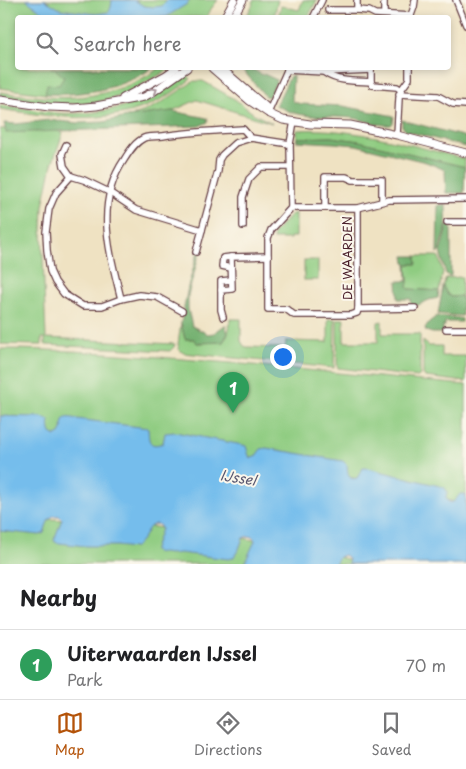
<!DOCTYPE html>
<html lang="en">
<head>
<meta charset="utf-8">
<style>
  body { margin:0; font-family:"Playpen Sans",sans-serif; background:#f2f2f2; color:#202124 }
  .you { position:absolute; left:282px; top:356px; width:18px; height:18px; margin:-12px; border:4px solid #fff; border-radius:50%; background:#1a73e8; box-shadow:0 0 0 8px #1a73e833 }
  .badge { display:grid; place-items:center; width:32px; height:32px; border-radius:50%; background:#b45309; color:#fff; font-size:16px; font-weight:700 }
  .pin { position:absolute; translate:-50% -41px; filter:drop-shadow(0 1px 2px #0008) }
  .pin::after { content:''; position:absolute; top:26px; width:18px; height:15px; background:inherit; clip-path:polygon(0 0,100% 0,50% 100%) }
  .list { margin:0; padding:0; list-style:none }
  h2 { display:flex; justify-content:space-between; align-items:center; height:65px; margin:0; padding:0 20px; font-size:21px }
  h2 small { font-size:16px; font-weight:400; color:#757577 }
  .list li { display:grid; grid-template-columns:32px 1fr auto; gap:15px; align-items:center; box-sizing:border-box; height:70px; padding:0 20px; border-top:1px solid #e0e0e0 }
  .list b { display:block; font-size:19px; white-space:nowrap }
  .list p { margin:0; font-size:16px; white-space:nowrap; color:#757577 }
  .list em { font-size:16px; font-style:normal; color:#757577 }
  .icon { flex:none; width:28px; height:28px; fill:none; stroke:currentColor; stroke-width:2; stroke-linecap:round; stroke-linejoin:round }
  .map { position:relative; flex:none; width:466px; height:564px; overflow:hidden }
  .search { position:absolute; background:#fff; box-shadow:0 2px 8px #0003; left:15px; right:15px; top:15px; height:55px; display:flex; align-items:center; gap:12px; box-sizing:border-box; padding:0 18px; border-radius:5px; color:#757577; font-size:19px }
  .sheet { height:135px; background:#fff }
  nav { display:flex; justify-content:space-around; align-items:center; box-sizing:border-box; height:70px; border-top:1px solid #e0e0e0; background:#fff; font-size:14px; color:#757577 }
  nav a { display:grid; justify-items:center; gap:2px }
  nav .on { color:#b45309 }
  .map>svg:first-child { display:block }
  .green { fill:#8fcc81; stroke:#6c7656 }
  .forest { fill:#73b06f; stroke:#5e684d }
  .water { fill:#74bdec; stroke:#5f6e8c }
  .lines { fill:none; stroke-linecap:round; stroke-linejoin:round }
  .minor-casing { stroke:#633c42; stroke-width:8 }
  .tertiary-casing { stroke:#633c42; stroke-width:9 }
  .minor { stroke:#fff; stroke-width:5.5 }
  .tertiary { stroke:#fff; stroke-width:7 }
  .oneway { stroke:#ae9aa0 }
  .labels { text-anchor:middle; stroke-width:4; stroke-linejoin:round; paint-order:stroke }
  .street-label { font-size:12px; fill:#4a1f2b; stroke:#fbf7ec }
  .water-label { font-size:14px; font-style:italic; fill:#59566f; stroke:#fbf7ec }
</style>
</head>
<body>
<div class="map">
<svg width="466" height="564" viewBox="0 0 466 564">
  <rect width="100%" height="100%" fill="#fbf7ec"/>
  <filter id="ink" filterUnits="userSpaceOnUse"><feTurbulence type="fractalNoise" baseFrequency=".02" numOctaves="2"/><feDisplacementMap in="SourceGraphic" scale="10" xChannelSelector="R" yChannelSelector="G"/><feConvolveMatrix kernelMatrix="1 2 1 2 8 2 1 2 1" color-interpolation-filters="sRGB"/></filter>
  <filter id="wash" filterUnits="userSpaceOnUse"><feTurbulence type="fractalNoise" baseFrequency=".0096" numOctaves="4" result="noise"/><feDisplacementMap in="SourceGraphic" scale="20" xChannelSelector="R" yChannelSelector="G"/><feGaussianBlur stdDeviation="1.12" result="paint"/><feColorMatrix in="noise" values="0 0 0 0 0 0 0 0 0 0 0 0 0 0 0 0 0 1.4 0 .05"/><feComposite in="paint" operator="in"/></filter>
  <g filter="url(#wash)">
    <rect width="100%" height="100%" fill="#efe2c2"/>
    <g class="green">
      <path d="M0,0H218L211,9L207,17L18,18V68H150L45,94L0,88Z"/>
      <path d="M253,0H278L274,17H246L253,4L252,3Z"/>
      <path d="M303,0H317L308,17H278L281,6L299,10Z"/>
      <path d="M160,68H172L121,96L94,103L62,104L45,103L0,96V92C60,101 107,103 160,68Z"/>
      <path d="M185,73L191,79C185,84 179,88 172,93C119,128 59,118 0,109V105C19,107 38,111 57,113C106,116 147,104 185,73Z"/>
      <path d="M194,81H203L236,100L254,114L272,123L197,100L172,111L127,117L145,111L161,103Z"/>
      <path d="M48,128L63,133L52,164L43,206L42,231L46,338L175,344L174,347L170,351L46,345L45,344V338H42V345H40L0,344V129Z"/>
      <path d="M297,130C354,127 410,145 465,159V167L358,141L331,137L297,138Z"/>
      <path d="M296,213V237H290V239H273L274,233L292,214Z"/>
      <path d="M416,256H437L439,257L443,272L439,291L409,289L407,287L408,282L407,264H416Z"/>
      <rect x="304" y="260" width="14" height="20"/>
      <path d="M462,277V296L451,297L447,294L443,286L446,278Z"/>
      <path d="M230,319H241V341L244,346L247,347L285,348L286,341L328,342V319H335L334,368L183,353L179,349L178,344L181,323L185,339H194L197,343L223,342C228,335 230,328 230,319Z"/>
      <path d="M337,319H344V342H378V322L382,321V334H420V375L418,377L338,368L337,366Z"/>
      <path d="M423,341L429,346H442V356H466V382L425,377L423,374Z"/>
      <path d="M0,349C53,349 106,353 159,357C262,365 364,376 466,385V506L451,501L353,478L251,457L154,445L0,432Z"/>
      <path d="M0,515L155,527L248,539L342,558L364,564H0Z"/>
    </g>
    <g class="forest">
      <path d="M51,68H152C122,89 81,96 45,94L47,84L59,85L64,77L54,68Z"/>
      <path d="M241,68L254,70L263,75L264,74L277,80L269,96L266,97Z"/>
      <path d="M290,76H293L292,99L294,102L301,104L343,106L394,116L393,123L391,125C379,126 365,120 353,118C333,116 313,118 294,113C287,111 282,108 276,105Z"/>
      <path d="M172,111L207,118L208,122L199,126L6,133L4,123L16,124L48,120L79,123L103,122L127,117Z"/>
      <path d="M402,120L466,137V147L406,131L402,126Z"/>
      <path d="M331,137L359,141L465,167L464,193H446L445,170L426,162L356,145L333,143L296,141L297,138Z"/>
      <path d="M438,205H446C446,212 447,220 446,227C444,236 440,243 439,252L437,253Z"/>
      <path d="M448,224H451V276H448L446,274L440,252Z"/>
      <path d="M199,248H201L188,295V309L192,326L208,334L214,333L225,325L228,333L223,342L197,343L194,339H185L181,323L188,287Z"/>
      <path d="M404,256H416L417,264H407L408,282L407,287L409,289L439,291L438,298L429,300L416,306H411V299H398L397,281H407L406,263H405Z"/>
      <path d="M443,286L447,294L451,297L462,296V316L438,314Z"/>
      <path d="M437,316C445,318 454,316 462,319V322H445V326H443V333H432L426,331L425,328L429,322Z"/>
    </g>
    <g class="water">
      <path d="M26,0H45L60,9L73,11L96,14L109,12L111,7L112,0H134L144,6L154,7L162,6L168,0H190L187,4L166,17L51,18Z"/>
      <path d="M0,416L40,417C54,419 47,423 51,433L56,436L60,434L62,430L63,420C67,416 72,418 77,419L148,428C149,438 147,449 163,443L165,433L175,432L243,445L246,446L249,456L251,458L255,457L261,449L266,448L343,461L347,465C348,472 347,481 357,478L363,468H367L444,487L447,491L446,498L449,502C456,503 456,498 460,494H466V564H348L349,559L344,555L339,557L335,564H246L245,563L246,560L255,541L253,537L248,536L243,538L239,549L233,558L228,559L180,553L170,554L155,552L154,551V549L161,529L160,526L157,524C147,525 148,532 143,538C140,542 137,545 134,548L117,546H85L59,543L55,542L54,540L62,519L59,516C48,514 47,525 44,533L40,535L0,531Z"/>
    </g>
  </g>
  <g filter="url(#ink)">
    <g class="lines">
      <defs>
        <g id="minor">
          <path d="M384,0V14"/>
          <path d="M456,0L466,25"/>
          <path d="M328,10H357L369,11L375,14L411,16"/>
          <path d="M357,10V0"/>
          <path d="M313,18L322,0"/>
          <path d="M410,18L414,7L415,0"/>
          <path d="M371,68V82L372,85L397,87L401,90"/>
          <path d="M287,70L324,72L371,70"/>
          <path d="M325,73C338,82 355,81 371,82"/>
          <path d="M399,94L438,96L453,104L466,105"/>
          <path d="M268,113L288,68"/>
          <path d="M294,121L290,144L291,208L271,230L268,238V309H286L294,315H351L357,313L358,309V208"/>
          <path d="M397,135L399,98L401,90L409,79V68"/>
          <path d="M66,145L62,154L64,166L71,176L84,180L109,192L136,210L202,230"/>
          <path d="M71,176L56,193L49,209L46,232L47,250L50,271L55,282L64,294L83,306H102L121,299L139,295L157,297L182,311"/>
          <path d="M291,208H358L389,200L466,199"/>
          <path d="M325,208V177H346L353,180H382V201"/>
          <path d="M447,222H466"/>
          <path d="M243,226V197L249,179L261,167H290"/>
          <path d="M196,252L218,171L219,160L222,155L235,143L251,138L290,144"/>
          <path d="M231,257L223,258L222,266L231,268"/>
          <path d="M221,290V281L231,280"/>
          <path d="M121,299C110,253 94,204 124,160C129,152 135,142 144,138C149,136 157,137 163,136C189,132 216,131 243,129L251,138"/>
          <path d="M358,309L415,308"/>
          <path d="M223,317L221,310V290L232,289L231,257L268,256"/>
          <path d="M446,329H466"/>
        </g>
        <g id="tertiary">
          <path d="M224,18L234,0"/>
          <path d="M232,18L243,0"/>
          <path d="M212,68L250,101L268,113L283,120L310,124L350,125L397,135L466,153"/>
          <path d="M221,68L266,107"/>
          <path d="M123,98L166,75L176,68"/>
          <path d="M0,100L49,107L74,108L96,106L144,97L153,92L187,68"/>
        </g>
      </defs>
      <use href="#minor" class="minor-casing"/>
      <use href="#tertiary" class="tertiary-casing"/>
      <use href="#minor" class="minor"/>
      <use href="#tertiary" class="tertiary"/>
    </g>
    <defs><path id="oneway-chevron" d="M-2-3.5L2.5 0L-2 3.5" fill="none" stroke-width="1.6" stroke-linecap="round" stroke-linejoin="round" transform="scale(1.25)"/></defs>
    <use class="oneway" href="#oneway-chevron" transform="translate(154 91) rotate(-32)"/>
  </g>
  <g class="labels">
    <g class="street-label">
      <text transform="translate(348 258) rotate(-90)" y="4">DE WAARDEN</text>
    </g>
    <g class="water-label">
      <text transform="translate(238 478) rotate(9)" y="5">IJssel</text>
    </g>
  </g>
</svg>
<div class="you"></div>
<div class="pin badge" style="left:233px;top:413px;background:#2e9e5b">1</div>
<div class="search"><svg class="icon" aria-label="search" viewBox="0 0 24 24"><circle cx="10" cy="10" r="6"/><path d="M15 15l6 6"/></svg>Search here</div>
</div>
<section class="sheet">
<h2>Nearby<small></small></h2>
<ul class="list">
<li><span class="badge" style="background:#2e9e5b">1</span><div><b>Uiterwaarden IJssel</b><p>Park</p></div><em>70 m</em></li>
</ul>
</section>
<nav>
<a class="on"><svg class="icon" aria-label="map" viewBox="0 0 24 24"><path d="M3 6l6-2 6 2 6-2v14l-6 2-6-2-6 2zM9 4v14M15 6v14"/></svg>Map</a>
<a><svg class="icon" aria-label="directions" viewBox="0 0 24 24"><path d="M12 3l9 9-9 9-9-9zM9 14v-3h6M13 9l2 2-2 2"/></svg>Directions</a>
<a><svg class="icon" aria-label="saved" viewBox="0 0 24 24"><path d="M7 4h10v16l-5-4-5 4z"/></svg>Saved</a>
</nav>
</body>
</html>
